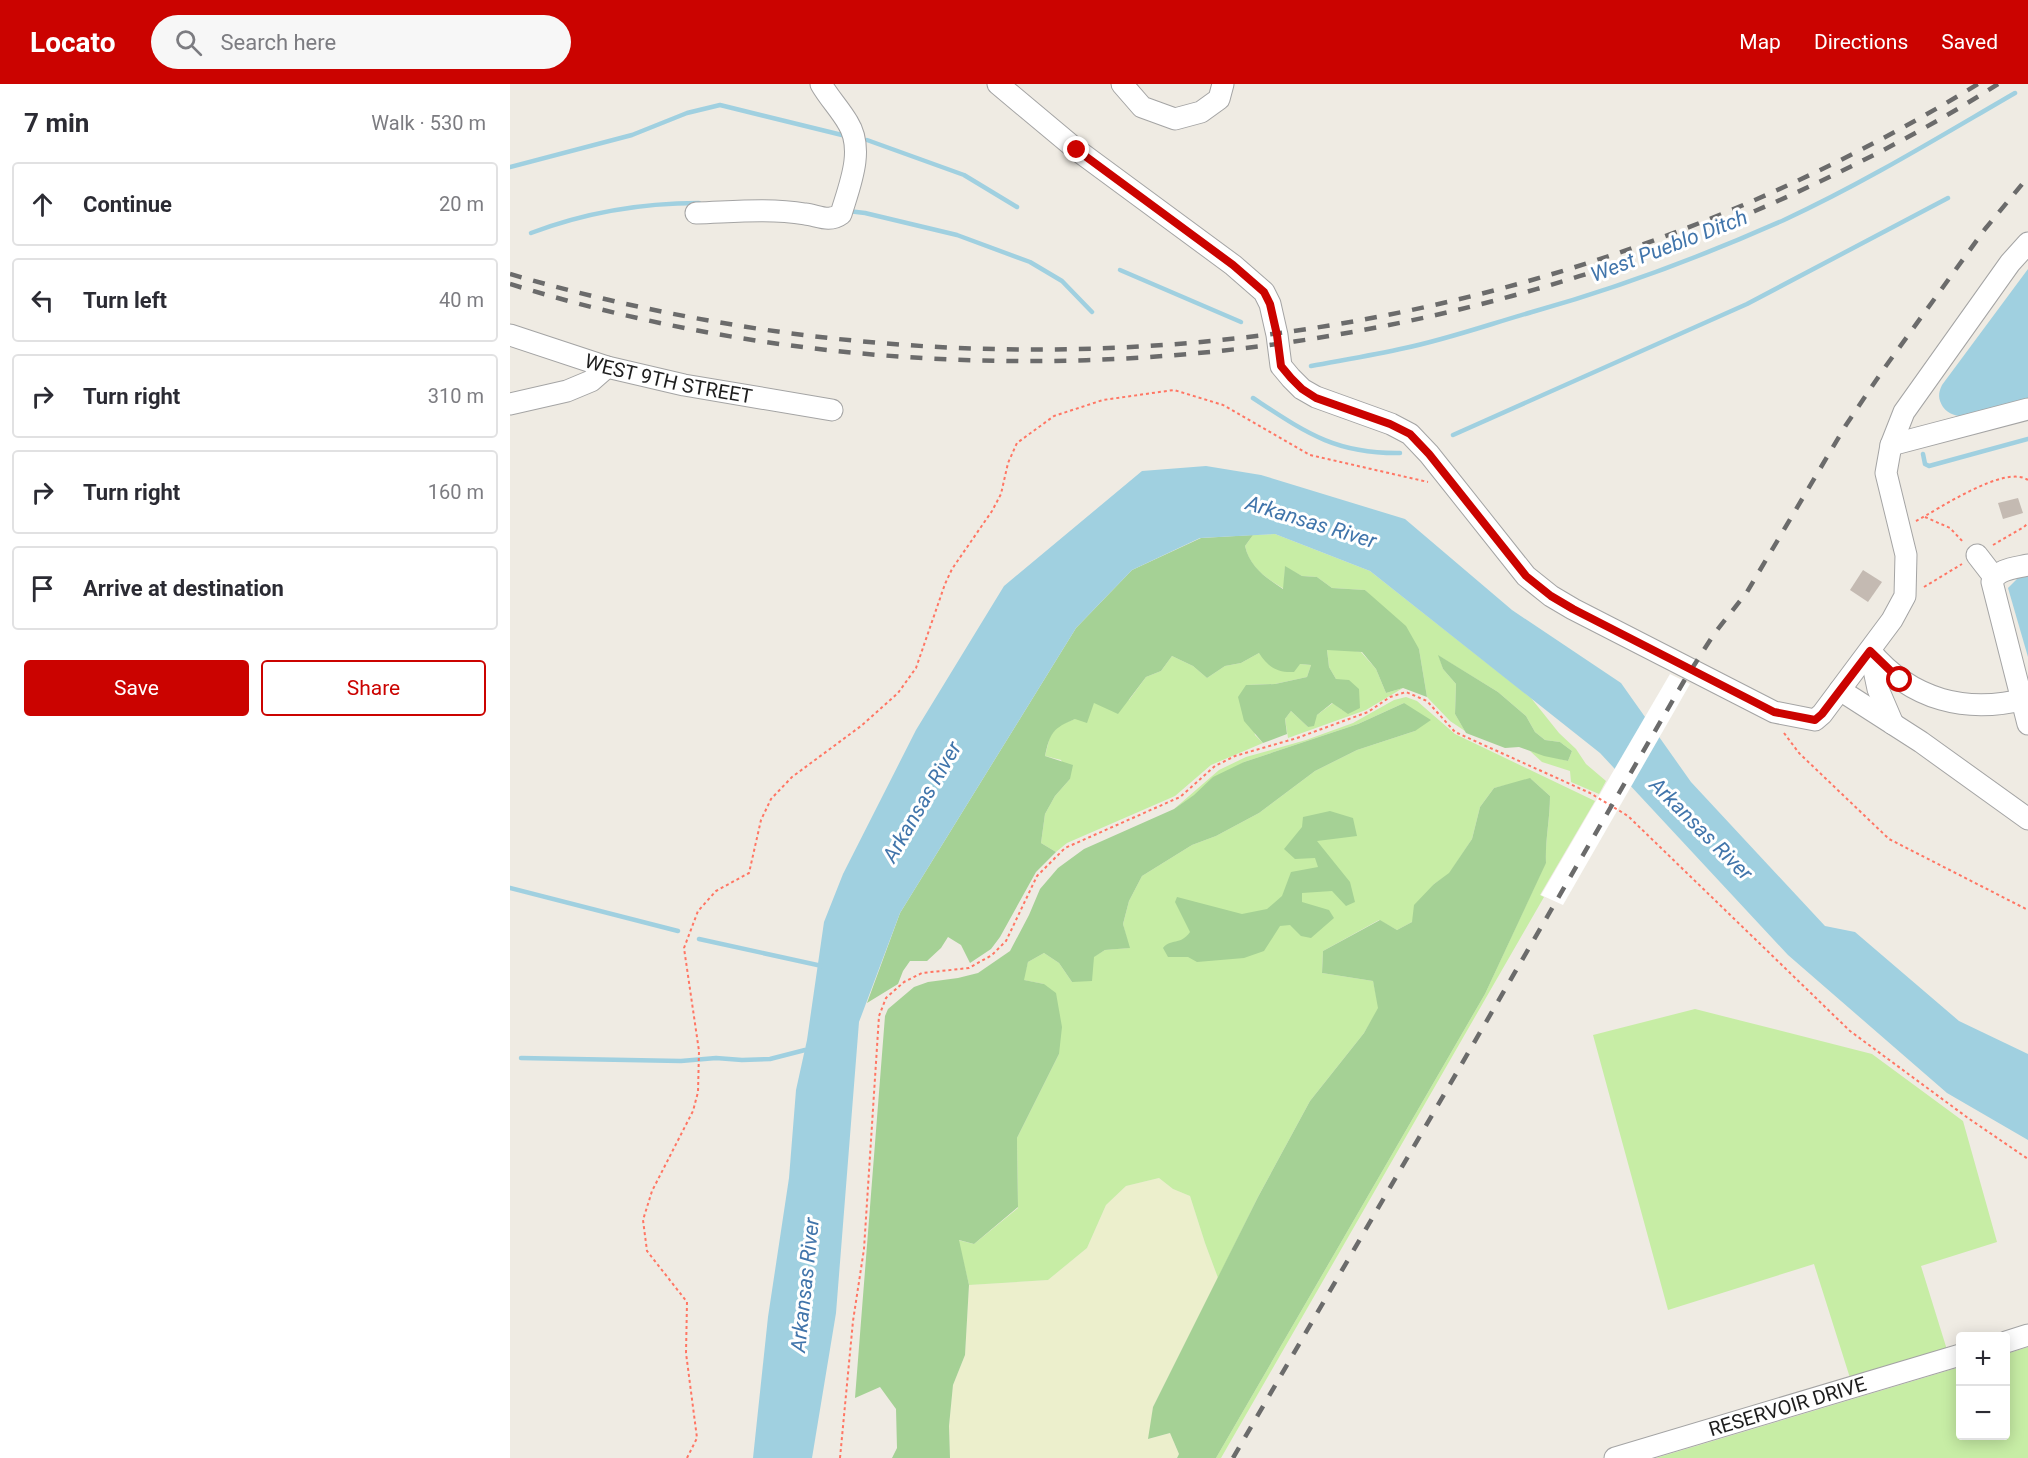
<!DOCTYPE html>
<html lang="en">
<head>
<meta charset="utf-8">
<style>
  body { margin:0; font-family:Roboto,sans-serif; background:#f7f7f7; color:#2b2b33 }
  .controls { position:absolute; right:18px; bottom:18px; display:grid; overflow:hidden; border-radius:6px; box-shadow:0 3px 15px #0003 }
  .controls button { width:54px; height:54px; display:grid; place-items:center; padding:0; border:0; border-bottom:2px solid #e1e1e2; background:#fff; color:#2b2b33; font:30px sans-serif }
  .stop { position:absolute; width:18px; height:18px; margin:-14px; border:4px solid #cb0300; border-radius:50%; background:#fff }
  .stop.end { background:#cb0300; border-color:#fff; box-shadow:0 2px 6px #0008 }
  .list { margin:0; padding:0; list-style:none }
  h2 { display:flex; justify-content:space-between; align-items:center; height:78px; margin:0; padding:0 24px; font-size:26px }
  h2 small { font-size:20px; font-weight:400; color:#7c7c81 }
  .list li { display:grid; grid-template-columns:39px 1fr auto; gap:18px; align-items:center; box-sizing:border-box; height:84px; margin:0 12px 12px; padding:0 12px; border:2px solid #e1e1e2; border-radius:6px }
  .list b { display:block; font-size:22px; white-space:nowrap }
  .list em { font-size:20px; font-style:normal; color:#7c7c81 }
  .actions { display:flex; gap:12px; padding:18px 24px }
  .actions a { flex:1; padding:14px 0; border:2px solid #cb0300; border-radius:6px; text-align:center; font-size:21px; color:#cb0300 }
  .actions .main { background:#cb0300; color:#fff }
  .icon { flex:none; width:33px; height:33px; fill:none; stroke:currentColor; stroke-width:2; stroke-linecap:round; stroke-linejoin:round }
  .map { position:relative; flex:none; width:1518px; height:1374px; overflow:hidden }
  header { display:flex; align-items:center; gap:36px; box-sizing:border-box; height:84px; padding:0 30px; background:#cb0300; color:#fff }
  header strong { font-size:28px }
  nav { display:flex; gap:33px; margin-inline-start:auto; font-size:21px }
  .search { width:420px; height:54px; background:#f7f7f7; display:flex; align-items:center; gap:15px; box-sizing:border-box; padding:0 21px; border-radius:33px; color:#7c7c81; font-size:22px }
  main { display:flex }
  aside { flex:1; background:#fff }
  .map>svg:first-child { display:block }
  .farmland { fill:#ecefcc }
  .grass { fill:#c7eda5 }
  .forest { fill:#a5d195 }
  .water { fill:#a0d0e0 }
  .pier { fill:#fff }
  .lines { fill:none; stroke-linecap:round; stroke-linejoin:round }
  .stream { stroke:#a0d0e0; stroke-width:4.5 }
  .building { fill:#c4bab2 }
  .minor-casing { stroke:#a4a4a4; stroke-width:23 }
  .path { stroke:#ff7664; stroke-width:2; stroke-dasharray:3 3; stroke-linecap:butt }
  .minor { stroke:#fff; stroke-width:21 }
  .rail { stroke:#6b6b6b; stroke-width:4.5; stroke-dasharray:12 12; stroke-linecap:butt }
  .route { stroke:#cb0300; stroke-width:8 }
  .labels { text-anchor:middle; stroke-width:6; stroke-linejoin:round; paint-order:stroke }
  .street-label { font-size:20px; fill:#1d1d1d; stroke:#fff }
  .water-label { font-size:21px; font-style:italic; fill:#4175ab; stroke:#fff }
</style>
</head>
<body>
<header>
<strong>Locato</strong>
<div class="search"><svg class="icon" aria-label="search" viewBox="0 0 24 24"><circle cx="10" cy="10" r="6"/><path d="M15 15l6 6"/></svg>Search here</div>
<nav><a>Map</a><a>Directions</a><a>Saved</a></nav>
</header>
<main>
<aside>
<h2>7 min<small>Walk · 530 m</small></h2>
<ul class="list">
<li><svg class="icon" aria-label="ahead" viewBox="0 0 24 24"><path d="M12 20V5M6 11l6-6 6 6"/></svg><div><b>Continue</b></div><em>20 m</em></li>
<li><svg class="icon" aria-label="left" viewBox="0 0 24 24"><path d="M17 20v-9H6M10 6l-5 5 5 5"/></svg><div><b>Turn left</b></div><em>40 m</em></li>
<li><svg class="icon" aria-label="right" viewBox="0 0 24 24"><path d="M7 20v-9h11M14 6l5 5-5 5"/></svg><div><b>Turn right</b></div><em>310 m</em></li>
<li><svg class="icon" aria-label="right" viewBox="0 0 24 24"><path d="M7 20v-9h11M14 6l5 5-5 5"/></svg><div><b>Turn right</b></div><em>160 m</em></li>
<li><svg class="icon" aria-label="arrive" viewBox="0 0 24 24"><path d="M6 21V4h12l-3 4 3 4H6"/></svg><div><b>Arrive at destination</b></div></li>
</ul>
<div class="actions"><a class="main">Save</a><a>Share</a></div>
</aside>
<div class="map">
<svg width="1518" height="1374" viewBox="0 0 1518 1374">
  <rect width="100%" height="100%" fill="#efebe3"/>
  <path class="farmland" d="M649,1094L663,1105L680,1112L695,1159L708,1194L643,1323L639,1355L660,1349L669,1370L667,1374H440L439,1342L443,1301L455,1271L459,1201L538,1196L577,1164L596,1121L616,1102Z"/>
  <g class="grass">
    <path d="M765,450L860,487L1021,614L1049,649L1066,665L1076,680L1096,697L1089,710L1061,698L1060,687L1032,678L1020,667L1058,677L1062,667L1050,658L1035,656L1025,648L1016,632L988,608L929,572L933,585L946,600L945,630L955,647L940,637L917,613L909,565L855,506L822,504L807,493L792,492L775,483L774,505C756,494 740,484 735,462L743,451Z"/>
    <path d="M834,565L851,568L866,585L876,609L893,604L856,626L778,654L775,635L781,627L798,643L807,631L823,619L832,626L826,595L819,583L817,566Z"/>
    <path d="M749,569L790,580L801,581L797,593L765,600L736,601L745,651L753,659L701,681L665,712L557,759L546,768L531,759L535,730L545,712L560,695L551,676L535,672L540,652L549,641L565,635L584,619L619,616L636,593L651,587L662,572L683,582L697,594L715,582L731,579Z"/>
    <path d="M896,613L907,617L945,650L1085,717L1030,811L1034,813L711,1374H706L975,910L1036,778C1035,756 1040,735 1040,712L1021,695L984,704L970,723L962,755L939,790L924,800L902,838L887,846L869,836L813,867L812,889L863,897L869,924L854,949L800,1017L748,1113L708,1194L695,1159L680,1112L663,1105L649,1094L616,1102L596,1121L577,1164L538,1196L459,1201L448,1156L464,1160L508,1124L507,1054L549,970L534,900L513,896L518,878L534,869L549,879L562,898L583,873L595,866L619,864L613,840L619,817L632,792L682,761L706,752L749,729L805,687L847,666L905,647L894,619L848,640L734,678L664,725L709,686L736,673L796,656L843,639L884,616Z"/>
    <path d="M1185,925L1362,970L1453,1037L1487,1158L1411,1182L1438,1269L1341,1297L1304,1180L1158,1226L1083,951Z"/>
    <path d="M1518,1263V1374H1146L1450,1283V1352H1496V1270Z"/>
  </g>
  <g class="forest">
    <path d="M743,451L735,462C740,483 755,493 773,505L775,482L792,492L807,493L822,504L855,506L896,542L909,565L917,613L893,604L876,609L866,585L852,568L817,566L819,583L826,595L839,596L849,605L850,624L838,630L822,619L807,631L804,642L798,643L781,627L775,635L777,650L753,659L734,637L728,613L736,601L765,600L797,593L801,581L790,580L784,588C767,589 758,583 749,569L731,579L715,582L697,594L683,582L662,572L651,587L636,593L608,630L584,619L577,639L565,635C543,644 540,649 535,672L563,681L560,695L545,712L535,730L531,759L546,768L526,788L490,853L481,865L460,879L451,861L438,853L431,864L417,877H400L393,887L388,900L357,919L390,829L566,544L622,486L691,454Z"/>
    <path d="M928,571L988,608L1016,632L1025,648L1035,656L1050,658L1062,667L1058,677L1034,672L1009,663L995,664L956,649L945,630L946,600L933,585Z"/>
    <path d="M894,619L921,636L905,647L847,666L805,687L749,729L706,752L682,761L632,792L619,817L613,840L620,864L595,866L584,873L582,897L562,898L549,879L534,869L518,878L514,896L534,900L546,909L552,943L549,970L507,1054L508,1123L464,1160L449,1156L459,1201L455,1271L443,1301L439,1342L440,1374H382L387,1364L386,1325L370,1303L345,1314L375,932L378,925L404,903L418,898L448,894L468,889L500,867L519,831L530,805L548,784L574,765L664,725L684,711L703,693L734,678L848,640Z"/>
    <path d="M1020,694L1040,712C1040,735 1035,756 1036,779L975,910L706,1374H667L669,1370L660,1349L638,1355L643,1323L748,1113L800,1017L854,949L868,924L863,897L812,889L813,867L870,836L887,846L902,838L904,821L924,800L939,789L962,755L970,723L984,704Z"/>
    <path d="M820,727L843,734L847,752L807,757L840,798L845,818L836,822L822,807L792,809V818L819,826L824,834L801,854L791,852L780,841L770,842L754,867L734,874L687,878L678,873H658L653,864C661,854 670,862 680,848L665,818L667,813L732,830L757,825L772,812L781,788L808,783L805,774L785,775L774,765L792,743L793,733Z"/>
  </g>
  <g class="water">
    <path d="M1518,185V318C1496,324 1449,345 1433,323C1428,315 1428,309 1432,301Z"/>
    <path d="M696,382L751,391L895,435L1002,526L1111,599L1181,698L1315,842L1345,848L1449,937L1518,970V1056L1437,1009L1278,871L1090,669L860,487L765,450L690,454L622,486L566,544L390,829L349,938L326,1229L302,1374H243L258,1233L279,1094L286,1006L297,956L314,838L333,790L406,646L494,502L632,387Z"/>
    <path d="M1518,490V573L1498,504L1509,493Z"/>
  </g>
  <path class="pier" d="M1160,590L1180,600L1053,821L1031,811Z"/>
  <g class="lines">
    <g class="stream">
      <path d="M357,56L454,91L507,123"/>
      <path d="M0,83L122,51L177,29L210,21L332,51"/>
      <path d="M338,127L355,129L447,151L520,178L552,197L582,228"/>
      <path d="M21,149C74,129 132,119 189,119"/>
      <path d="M610,186L731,238"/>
      <path d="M801,282C833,276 864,271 895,264C938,255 980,240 1022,228C1108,204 1193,172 1274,136C1354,99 1429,53 1505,9"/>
      <path d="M743,314C795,348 825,370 890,369"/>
      <path d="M943,351L1237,220L1438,114"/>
      <path d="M1413,370L1415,380L1419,382L1518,355"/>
      <path d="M0,804L168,847"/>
      <path d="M189,855L312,882"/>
      <path d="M11,974L171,977L206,974L232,976L260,975L295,966"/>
    </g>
  </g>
  <g class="building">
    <path d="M1508,414L1513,429L1493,435L1488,419Z"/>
    <path d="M1353,486L1372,498L1358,518L1340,506Z"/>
  </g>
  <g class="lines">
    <defs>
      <g id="minor">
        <path d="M488,0L567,66L723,181L754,208L760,220L767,251L771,282L781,294L792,305L806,313L881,340L900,350L919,370L1016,492L1041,512L1063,525L1264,628L1305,636L1312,630L1382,536L1395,512L1396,471L1376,389L1381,361L1394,328L1500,179L1518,159"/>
        <path d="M612,0L632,23L665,35L691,28L709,15L713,0"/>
        <path d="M186,129C222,128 259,124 295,130C307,131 319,139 331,130C339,103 355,66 338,39C330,25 319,14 311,0"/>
        <path id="s1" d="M0,251L97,283L174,301L322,326"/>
        <path d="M0,320L57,307L81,297L97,283"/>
        <path d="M1381,361L1518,325"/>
        <path d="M1467,471L1484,493"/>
        <path d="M1518,481C1505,484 1487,485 1482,498L1518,640"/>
        <path d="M1330,606L1411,658L1518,735"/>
        <path d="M1383,640L1368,605L1360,567C1401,616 1457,631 1518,614"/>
        <path d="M1496,1258L1518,1251"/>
        <path id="s2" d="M1105,1374L1450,1271"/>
      </g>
    </defs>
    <use href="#minor" class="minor-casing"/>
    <g class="path">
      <path d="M1415,433L1440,444L1454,459"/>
      <path d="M1406,437C1429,425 1495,380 1518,396"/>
      <path d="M1483,461L1514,443L1518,439"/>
      <path d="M1414,503L1452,480"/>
      <path d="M1274,649L1289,669L1379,755L1518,826"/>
      <path d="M177,1374L187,1354L176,1269L177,1218L137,1167L133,1136L142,1107L183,1027L188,1008L189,967L174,864L188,827L206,807L239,789L251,736L261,715L282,693L351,642L388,609L406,584L435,500L442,485L482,427L491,410L498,379L507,359L544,332L593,316L664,306L713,321L800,371L918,398"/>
      <path d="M330,1374L343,1237L354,1165L369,932L376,914L394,898L412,889L459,884L482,871L496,857L527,792L555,764L670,713L705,682L725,672L787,654L858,628L880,613L896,608L917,617L945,648L1080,709L1118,732L1340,947L1458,1034L1518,1075"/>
    </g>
    <use href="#minor" class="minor"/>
    <g class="rail">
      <path d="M0,190C498,335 1024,271 1468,0"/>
      <path d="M0,200C430,333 906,291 1311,97C1372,68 1432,36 1488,0"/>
      <path d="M723,1374L1174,597L1204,550L1237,508L1336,341L1373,286L1475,145L1518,93"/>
    </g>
  </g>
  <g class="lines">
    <path class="route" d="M567,66L723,181L754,208L760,220L767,251L771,282L781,294L792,305L806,314L880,340L900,350L919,370L1016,492L1041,512L1063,525L1264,628L1305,636L1312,630L1360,567L1390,596"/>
  </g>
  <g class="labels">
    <g class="street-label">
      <text dy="7" stroke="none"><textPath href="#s1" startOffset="165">WEST 9TH STREET</textPath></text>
      <text dy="7" stroke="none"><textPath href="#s2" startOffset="180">RESERVOIR DRIVE</textPath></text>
    </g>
    <g class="water-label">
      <text transform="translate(1159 162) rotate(-21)" y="7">West Pueblo Ditch</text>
      <text transform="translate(801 438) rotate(17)" y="7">Arkansas River</text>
      <text transform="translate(412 718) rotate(-60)" y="7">Arkansas River</text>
      <text transform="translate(1191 745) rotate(45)" y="7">Arkansas River</text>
      <text transform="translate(295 1201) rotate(-84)" y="7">Arkansas River</text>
    </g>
  </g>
</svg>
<div class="controls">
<button>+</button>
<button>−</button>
</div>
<div class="stop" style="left:1390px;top:596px"></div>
<div class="stop end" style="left:567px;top:66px"></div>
</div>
</main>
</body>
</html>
